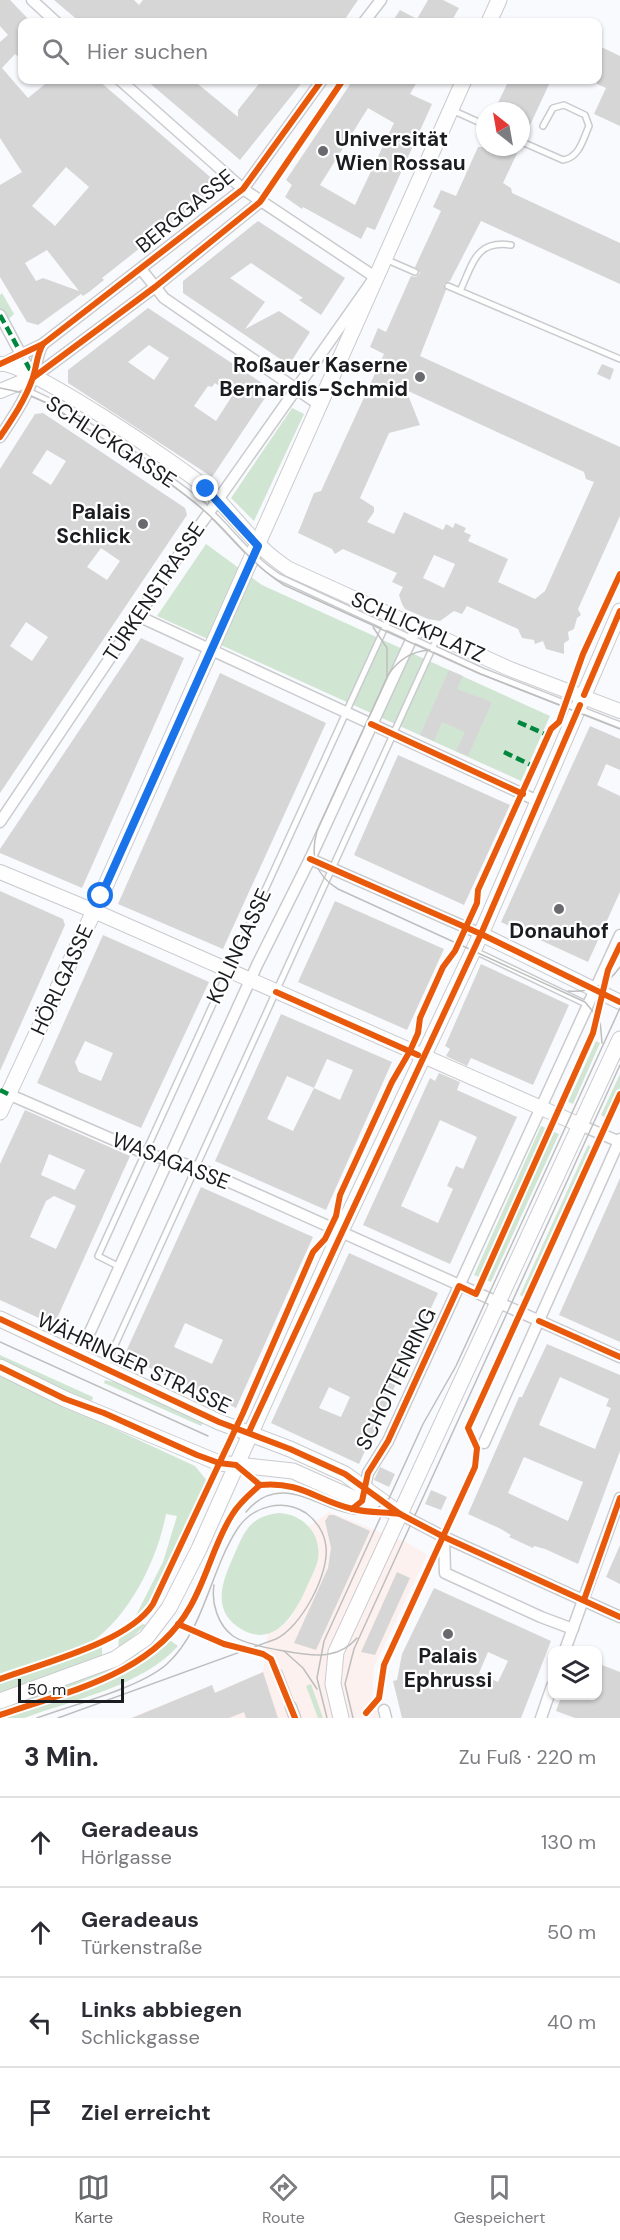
<!DOCTYPE html>
<html lang="de">
<head>
<meta charset="utf-8">
<style>
  body { margin:0; font-family:"DM Sans",sans-serif; background:#f7f7f7; color:#2b2b33 }
  .controls { position:absolute; right:18px; bottom:18px; display:grid; overflow:hidden; border-radius:12px; box-shadow:0 2px 4px #0004 }
  .controls button { width:54px; height:54px; display:grid; place-items:center; padding:0; border:0; border-bottom:2px solid #e1e1e2; background:#fff; color:#2b2b33; font:30px sans-serif }
  .compass { position:absolute; left:476px; top:102px; width:54px; height:54px; border-radius:50%; background:#fff; box-shadow:0 2px 4px #0004; rotate:329deg }
  .scale { position:absolute; left:18px; bottom:15px; width:106px; box-sizing:border-box; padding-left:6px; border:3px solid #1b1c20; border-top:0; font-size:16px; line-height:21px; white-space:nowrap; color:#1b1c20; -webkit-text-stroke:4px #fff; paint-order:stroke }
  .stop { position:absolute; width:18px; height:18px; margin:-14px; border:4px solid #1a73e8; border-radius:50%; background:#fff }
  .stop.end { background:#1a73e8; border-color:#fff; box-shadow:0 2px 6px #0008 }
  .list { margin:0; padding:0; list-style:none }
  h2 { display:flex; justify-content:space-between; align-items:center; height:78px; margin:0; padding:0 24px; font-size:26px }
  h2 small { font-size:20px; font-weight:400; color:#7c7c81 }
  .list li { display:grid; grid-template-columns:39px 1fr auto; gap:18px; align-items:center; box-sizing:border-box; height:90px; padding:0 24px; border-top:2px solid #e1e1e2 }
  .list b { display:block; font-size:22px; white-space:nowrap }
  .list p { margin:0; font-size:20px; white-space:nowrap; color:#7c7c81 }
  .list em { font-size:20px; font-style:normal; color:#7c7c81 }
  .icon { flex:none; width:33px; height:33px; fill:none; stroke:currentColor; stroke-width:2; stroke-linecap:round; stroke-linejoin:round }
  .map { position:relative; flex:none; width:620px; height:1718px; overflow:hidden }
  .search { position:absolute; background:#fff; box-shadow:0 2px 4px #0004; left:18px; right:18px; top:18px; height:66px; display:flex; align-items:center; gap:15px; box-sizing:border-box; padding:0 21px; border-radius:12px; color:#7c7c81; font-size:22px }
  .sheet { height:438px; background:#fff }
  nav { display:flex; justify-content:space-around; align-items:center; box-sizing:border-box; height:84px; border-top:2px solid #e1e1e2; background:#fff; font-size:16px; color:#7c7c81 }
  nav a { display:grid; justify-items:center; gap:3px }
  nav .on { color:#696a6d }
  .map>svg:first-child { display:block }
  .commercial { fill:#fcf1ef }
  .green { fill:#d0e6d3 }
  .building { fill:#d7d6d6; fill-rule:evenodd }
  .lines { fill:none; stroke-linecap:round; stroke-linejoin:round }
  .service-casing { stroke:#cacbce; stroke-width:8 }
  .pedestrian-casing { stroke:#cacbce; stroke-width:10 }
  .minor-casing { stroke:#cacbce; stroke-width:13 }
  .tertiary-casing { stroke:#cacbce; stroke-width:16 }
  .secondary-casing { stroke:#cacbce; stroke-width:17 }
  .service { stroke:#fefeff; stroke-width:5 }
  .pedestrian { stroke:#fefeff; stroke-width:8 }
  .minor { stroke:#fefeff; stroke-width:10 }
  .tertiary { stroke:#fefeff; stroke-width:14 }
  .secondary { stroke:#fefeff; stroke-width:15 }
  .tram { stroke:#bebebe; stroke-width:1.5 }
  .quiet { stroke:#00873e; stroke-width:4.5; stroke-dasharray:9 4.5; stroke-linecap:butt }
  .cycleway-casing { stroke:#fff; stroke-width:10 }
  .cycleway { stroke:#e8590c; stroke-width:6 }
  .route { stroke:#1a73e8; stroke-width:8 }
  .poi-dot { fill:#696a6d; stroke:#fff; stroke-width:2 }
  .labels { text-anchor:middle; stroke-width:4.5; stroke-linejoin:round; paint-order:stroke }
  .poi-label { font-size:21px; font-weight:bold; fill:#1b1c20; stroke:#fff; text-anchor:end }
  .street-label { font-size:21px; fill:#1b1c20; stroke:#fff }
</style>
</head>
<body>
<div class="map">
<svg width="620" height="1718" viewBox="0 0 620 1718">
  <rect width="100%" height="100%" fill="#f9fafd"/>
  <path class="commercial" d="M329,1512L408,1543L427,1555L374,1667L372,1698L379,1718H129L212,1685L215,1692L263,1672L268,1632L281,1627L291,1618L316,1565L318,1545L309,1526Z"/>
  <g class="green">
    <path d="M2,293L14,314L8,320L0,311V295Z"/>
    <path d="M292,408L304,414L254,521L231,498Z"/>
    <path d="M206,544L262,585L550,716L521,781L157,616Z"/>
    <path d="M596,1041L600,1043L573,1104L568,1102Z"/>
    <path d="M620,1074V1087L606,1118L601,1115Z"/>
    <path d="M541,1126L546,1128L479,1277L474,1275Z"/>
    <path d="M554,1132L559,1134L491,1282L486,1280Z"/>
    <path d="M588,1145L592,1147L524,1297L520,1295Z"/>
    <path d="M0,1355L93,1397L92,1401L71,1395L0,1360Z"/>
    <path d="M0,1376L195,1466L208,1482L151,1604L131,1625L163,1562L177,1516L166,1514C157,1562 126,1624 82,1648C57,1661 26,1668 0,1677Z"/>
    <path d="M105,1380L118,1383L204,1421L201,1426L104,1383Z"/>
    <path d="M279,1513C303,1514 322,1534 318,1559C316,1569 310,1579 306,1589C294,1615 273,1651 238,1627C210,1607 224,1578 235,1553C240,1542 244,1530 254,1522C262,1516 270,1514 279,1513Z"/>
    <path d="M143,1624L146,1625L118,1650L119,1637Z"/>
    <path d="M168,1639L178,1646C144,1685 73,1700 24,1718H5C61,1697 125,1683 168,1639Z"/>
    <path d="M102,1647V1659L0,1695V1683Z"/>
    <path d="M137,1651L141,1656L117,1670L0,1713V1705Z"/>
    <path d="M311,1684L323,1718H318L306,1686Z"/>
  </g>
  <g class="building">
    <path d="M0,0H10L31,22H22V60L15,54L2,68L28,98L50,80H98L216,182V188L102,278L104,280L89,292L83,296L81,294L38,325L27,322L0,277V185L22,172L0,138V42L8,35L0,26ZM66,167L89,187L55,226L32,206ZM47,250L79,291L43,278L36,281L25,263Z"/>
    <path d="M54,0H134L139,5L143,0H358L343,22H80Z"/>
    <path d="M428,0H443L459,8L451,22H392L400,10L417,19Z"/>
    <path d="M597,45L620,56V126L594,114L606,88L597,84Z"/>
    <path d="M146,80H193L238,117V110L262,80H304L240,160Z"/>
    <path d="M353,80H418L410,94L432,104L375,230L367,227L361,239L303,207L302,209L285,197L292,185L286,180ZM368,108L394,123L355,205L320,185Z"/>
    <path d="M509,80H551L524,138L521,137V111H494Z"/>
    <path d="M478,147H520L503,183L511,188L512,193L620,243V284L481,221L450,281L444,284L446,290L420,356L620,447V516L578,609L581,615L577,618L574,629L568,632L569,640L564,643V654L546,649L543,641L535,644L534,640L522,638L518,629L467,606L462,614L454,611L440,621L428,619L405,609L402,604L399,595L403,587L392,582L397,573L343,549L335,554L332,549L298,533L314,493L321,491L384,354L370,347L378,328L386,332L411,276L416,277L420,273L415,267L441,211L433,207L441,190L456,196ZM406,390L584,472L586,479L594,482L545,591L535,599L498,582L508,559L468,541L471,535L464,532L466,528L455,523L453,528L446,524L443,530L404,512L394,534L367,522L374,512V507L360,498L389,433L420,425ZM434,555L455,564L444,588L423,578Z"/>
    <path d="M258,221L345,278L321,315L299,300L303,298L251,263L230,278L265,302L245,329L279,311L310,332L289,365L183,293V281Z"/>
    <path d="M148,308L271,389L212,477L68,383V370ZM149,345L169,358L154,380L128,362ZM215,383L232,396L216,421L194,406L208,386L212,387Z"/>
    <path d="M602,364L614,369L610,380L597,374Z"/>
    <path d="M43,413L185,508L187,515L0,793V469L35,414ZM47,450L66,461L51,485L32,473ZM101,548L120,561L107,580L87,567ZM26,622L48,637L32,661L10,646Z"/>
    <path d="M141,638L184,658L82,888L0,853V849Z"/>
    <path d="M449,670L463,676L457,689L492,702L468,756L456,751L465,732L442,722L434,741L420,735Z"/>
    <path d="M220,673L326,723L223,949L118,904Z"/>
    <path d="M590,726L620,739V770L606,764L597,785L620,796V892L588,962L501,922Z"/>
    <path d="M398,755L510,805L464,905L354,855Z"/>
    <path d="M0,891L63,919L65,925L0,1071Z"/>
    <path d="M335,901L444,949L407,1030L298,982Z"/>
    <path d="M103,935L209,982L141,1128L37,1083ZM85,1041L113,1053L101,1081L79,1072L75,1062Z"/>
    <path d="M481,964L569,1005L533,1085L471,1058L467,1066L446,1056L450,1049L445,1046Z"/>
    <path d="M281,1014L392,1062L326,1210L215,1161ZM327,1059L353,1070L340,1100L314,1088ZM287,1076L314,1088L293,1131L267,1119Z"/>
    <path d="M439,1073L460,1082L457,1090L517,1117L450,1264L363,1225L430,1078L435,1081ZM440,1120L477,1137L463,1169L456,1166L447,1186L453,1189L438,1223L401,1206Z"/>
    <path d="M25,1110L130,1156L54,1325L0,1300V1164ZM49,1154L85,1170L75,1190L41,1175ZM54,1196L76,1206L56,1249L30,1237L46,1201Z"/>
    <path d="M620,1178V1342L559,1315Z"/>
    <path d="M201,1187L313,1237L236,1408L124,1356ZM185,1323L223,1340L212,1364L174,1347Z"/>
    <path d="M349,1253L438,1293L359,1464L271,1423ZM329,1387L350,1397L341,1417L319,1408Z"/>
    <path d="M547,1344L620,1375V1451L578,1564L545,1549L534,1546L533,1548L509,1537L511,1535L501,1529L468,1514L519,1397H522ZM560,1377L609,1399L606,1406L611,1408L595,1449L539,1425ZM524,1457L583,1482L568,1521L508,1493Z"/>
    <path d="M380,1467L395,1474L389,1487L374,1480Z"/>
    <path d="M431,1490L447,1497L441,1510L425,1504Z"/>
    <path d="M329,1515H334L370,1531L316,1650L294,1643L328,1568L331,1548L325,1521Z"/>
    <path d="M620,1545V1584L606,1577Z"/>
    <path d="M397,1572L410,1578L375,1655L361,1652Z"/>
    <path d="M434,1588L551,1641L521,1718H402L393,1681L397,1680L402,1654ZM488,1652L508,1661L498,1682L479,1673Z"/>
    <path d="M597,1663L620,1672V1718H575L556,1711L562,1695H597Z"/>
    <path d="M263,1672L278,1718H246L244,1712L229,1718H132L212,1685L215,1693Z"/>
  </g>
  <g class="lines">
    <defs>
      <g id="service">
        <path d="M452,110L485,125"/>
        <path d="M522,142L563,160C580,157 583,139 589,126L585,115L564,105L553,108L543,126"/>
        <path d="M385,259L415,272"/>
        <path d="M448,286L620,359"/>
        <path d="M460,291C473,264 475,240 511,245"/>
        <path d="M28,391L49,401C98,432 153,465 198,501C227,525 247,557 279,577L482,671L620,725"/>
        <path d="M475,951L588,1005"/>
        <path d="M120,1267L98,1256L390,616"/>
        <path d="M105,1367L437,638"/>
      </g>
      <path id="pedestrian" d="M278,1673L291,1707"/>
      <g id="minor">
        <path d="M32,0L56,22"/>
        <path d="M364,22L381,0"/>
        <path d="M141,269L164,298L321,406"/>
        <path d="M0,315L33,377"/>
        <path d="M4,363L43,344L243,189L322,80"/>
        <path d="M34,377L155,287L260,202"/>
        <path d="M0,437C12,419 25,400 32,380C37,367 36,356 43,344"/>
        <path d="M138,616L540,802"/>
        <path d="M0,822L179,555L375,277L243,189L120,80"/>
        <path d="M310,859L481,934"/>
        <path d="M8,1094L144,1153L196,1167L620,1357"/>
        <path d="M580,1125L620,1142"/>
        <path d="M79,1356L257,965L310,859L417,627"/>
        <path d="M484,1443L620,1139"/>
        <path d="M365,1487L368,1473L388,1441L620,935"/>
        <path d="M400,1514L444,1537L620,1617"/>
        <path d="M444,1537L445,1573L541,1617L573,1629"/>
        <path d="M565,1650L620,1498"/>
        <path d="M291,1707L295,1718"/>
        <path d="M384,1710L386,1718"/>
        <path d="M541,1718L552,1686"/>
      </g>
      <g id="tertiary">
        <path d="M0,364C24,360 184,468 207,489C236,516 255,548 289,569L510,669L620,711"/>
        <path d="M0,391L34,377"/>
        <path d="M0,872L94,911L580,1125"/>
        <path d="M481,934L620,1002"/>
      </g>
      <g id="secondary">
        <path d="M489,22L499,0"/>
        <path d="M0,1112L101,896L464,80"/>
        <path d="M0,1319L219,1422L290,1449L345,1474L400,1514"/>
        <path d="M0,1367L65,1399L219,1463L293,1471L351,1497L388,1510"/>
        <path d="M0,1701L115,1659L146,1638L169,1608L199,1549L341,1231L481,934L620,611"/>
        <path d="M341,1718L333,1684L336,1652L620,1039"/>
      </g>
    </defs>
    <use href="#service" class="service-casing"/>
    <use href="#pedestrian" class="pedestrian-casing"/>
    <use href="#minor" class="minor-casing"/>
    <use href="#tertiary" class="tertiary-casing"/>
    <use href="#secondary" class="secondary-casing"/>
    <use href="#service" class="service"/>
    <use href="#pedestrian" class="pedestrian"/>
    <use href="#minor" class="minor"/>
    <use href="#tertiary" class="tertiary"/>
    <use href="#secondary" class="secondary"/>
    <g class="tram">
      <path d="M0,388L24,393L47,403C98,436 154,468 200,507C230,532 250,564 284,585L478,673L620,729"/>
      <path d="M373,627L387,648V676"/>
      <path d="M430,650C412,651 398,660 388,675L317,831C310,856 315,875 338,889L585,1002L600,1020L602,1043"/>
      <path d="M568,991C590,993 607,986 620,967"/>
      <path d="M0,1342L208,1436"/>
      <path d="M246,1512C293,1455 347,1549 387,1499"/>
      <path d="M214,1585C211,1603 218,1625 233,1636C247,1646 312,1658 329,1654C341,1652 350,1646 357,1638"/>
      <path d="M284,1651L303,1668L317,1689"/>
      <path d="M37,1718C72,1705 140,1688 167,1664C205,1629 210,1570 238,1528C253,1506 283,1498 306,1513C317,1521 325,1534 326,1547C329,1575 301,1627 276,1639L58,1718"/>
      <path d="M327,1718L317,1678L324,1641L423,1424L456,1366L620,1008"/>
      <path d="M353,1718L345,1684L354,1649L620,1065"/>
    </g>
    <g class="quiet">
      <path d="M0,315L34,377"/>
      <path d="M518,722L545,734"/>
      <path d="M504,752L531,765"/>
      <path d="M0,1090L8,1094"/>
    </g>
    <defs>
      <g id="cycleway">
        <path d="M0,364L43,344L243,189L322,80"/>
        <path d="M34,377L155,287L260,202L343,80"/>
        <path d="M0,437C12,419 25,400 32,380C37,367 36,356 43,344"/>
        <path d="M584,695L620,611"/>
        <path d="M371,724L523,794"/>
        <path d="M310,859L481,934L620,1002"/>
        <path d="M276,992L418,1055"/>
        <path d="M0,1319L219,1422L290,1449L345,1474L400,1514L444,1537L620,1617"/>
        <path d="M539,1321L620,1357"/>
        <path d="M0,1367L65,1399L104,1413L197,1455L219,1463L236,1465L260,1485"/>
        <path d="M249,1432L481,934L580,705"/>
        <path d="M352,1509L362,1501L368,1473L388,1441L459,1286L476,1294L593,1033L608,970L620,945"/>
        <path d="M584,1600L620,1498"/>
        <path d="M178,1624L224,1644L263,1654L271,1659L295,1718"/>
        <path d="M0,1679C43,1663 129,1642 153,1604L243,1413L313,1252L325,1239L336,1216L340,1195L392,1082L410,1051L418,1033L420,1018L443,967L455,951L477,903L478,890L551,729L559,722L583,654L620,574"/>
        <path d="M366,1713L379,1698L384,1665L475,1467L477,1448L468,1428L620,1094"/>
        <path d="M0,1715C68,1691 152,1675 190,1607C207,1578 214,1543 232,1515C239,1503 250,1494 260,1485C302,1481 317,1501 353,1509C368,1513 385,1512 400,1514"/>
      </g>
    </defs>
    <use href="#cycleway" class="cycleway-casing"/>
    <use href="#cycleway" class="cycleway"/>
  </g>
  <g class="lines">
    <path class="route" d="M101,896L258,546L206,489"/>
  </g>
  <g class="poi-dot">
    <circle cx="323" cy="151" r="6"/>
    <circle cx="420" cy="377" r="6"/>
    <circle cx="143" cy="524" r="6"/>
    <circle cx="559" cy="909" r="6"/>
    <circle cx="448" cy="1634" r="6"/>
  </g>
  <g class="labels">
    <g class="poi-label">
      <text x="335" y="146" text-anchor="start">Universität<tspan x="335" dy="24">Wien Rossau</tspan></text>
      <text x="408" y="372">Roßauer Kaserne<tspan x="408" dy="24">Bernardis-Schmid</tspan></text>
      <text x="131" y="519">Palais<tspan x="131" dy="24">Schlick</tspan></text>
      <text x="559" y="938" text-anchor="middle">Donauhof</text>
      <text x="448" y="1663" text-anchor="middle">Palais<tspan x="448" dy="24">Ephrussi</tspan></text>
    </g>
    <g class="street-label">
      <text transform="translate(185 211) rotate(-39)" y="7">BERGGASSE</text>
      <text transform="translate(111 442) rotate(33)" y="7">SCHLICKGASSE</text>
      <text transform="translate(154 592) rotate(-56)" y="7">TÜRKENSTRASSE</text>
      <text transform="translate(418 627) rotate(24)" y="7">SCHLICKPLATZ</text>
      <text transform="translate(239 946) rotate(-65)" y="7">KOLINGASSE</text>
      <text transform="translate(62 980) rotate(-65)" y="7">HÖRLGASSE</text>
      <text transform="translate(171 1161) rotate(21)" y="7">WASAGASSE</text>
      <text transform="translate(134 1363) rotate(25)" y="7">WÄHRINGER STRASSE</text>
      <text transform="translate(396 1379) rotate(-64)" y="7">SCHOTTENRING</text>
    </g>
  </g>
</svg>
<div class="controls">
<button><svg class="icon" aria-label="layers" viewBox="0 0 24 24"><path d="M12 4l9 5-9 5-9-5zM3 14l9 5 9-5"/></svg></button>
</div>
<svg class="compass" viewBox="-18 -18 36 36"><path d="M0-13l5 13h-10z" fill="#e53935"/><path d="M0 13l5-13h-10z" fill="#7c7c81"/></svg>
<div class="scale">50 m</div>
<div class="stop" style="left:101px;top:896px"></div>
<div class="stop end" style="left:206px;top:489px"></div>
<div class="search"><svg class="icon" aria-label="search" viewBox="0 0 24 24"><circle cx="10" cy="10" r="6"/><path d="M15 15l6 6"/></svg>Hier suchen</div>
</div>
<section class="sheet">
<h2>3 Min.<small>Zu Fuß · 220 m</small></h2>
<ul class="list">
<li><svg class="icon" aria-label="ahead" viewBox="0 0 24 24"><path d="M12 20V5M6 11l6-6 6 6"/></svg><div><b>Geradeaus</b><p>Hörlgasse</p></div><em>130 m</em></li>
<li><svg class="icon" aria-label="ahead" viewBox="0 0 24 24"><path d="M12 20V5M6 11l6-6 6 6"/></svg><div><b>Geradeaus</b><p>Türkenstraße</p></div><em>50 m</em></li>
<li><svg class="icon" aria-label="left" viewBox="0 0 24 24"><path d="M17 20v-9H6M10 6l-5 5 5 5"/></svg><div><b>Links abbiegen</b><p>Schlickgasse</p></div><em>40 m</em></li>
<li><svg class="icon" aria-label="arrive" viewBox="0 0 24 24"><path d="M6 21V4h12l-3 4 3 4H6"/></svg><div><b>Ziel erreicht</b></div></li>
</ul>
</section>
<nav>
<a class="on"><svg class="icon" aria-label="map" viewBox="0 0 24 24"><path d="M3 6l6-2 6 2 6-2v14l-6 2-6-2-6 2zM9 4v14M15 6v14"/></svg>Karte</a>
<a><svg class="icon" aria-label="directions" viewBox="0 0 24 24"><path d="M12 3l9 9-9 9-9-9zM9 14v-3h6M13 9l2 2-2 2"/></svg>Route</a>
<a><svg class="icon" aria-label="saved" viewBox="0 0 24 24"><path d="M7 4h10v16l-5-4-5 4z"/></svg>Gespeichert</a>
</nav>
</body>
</html>
